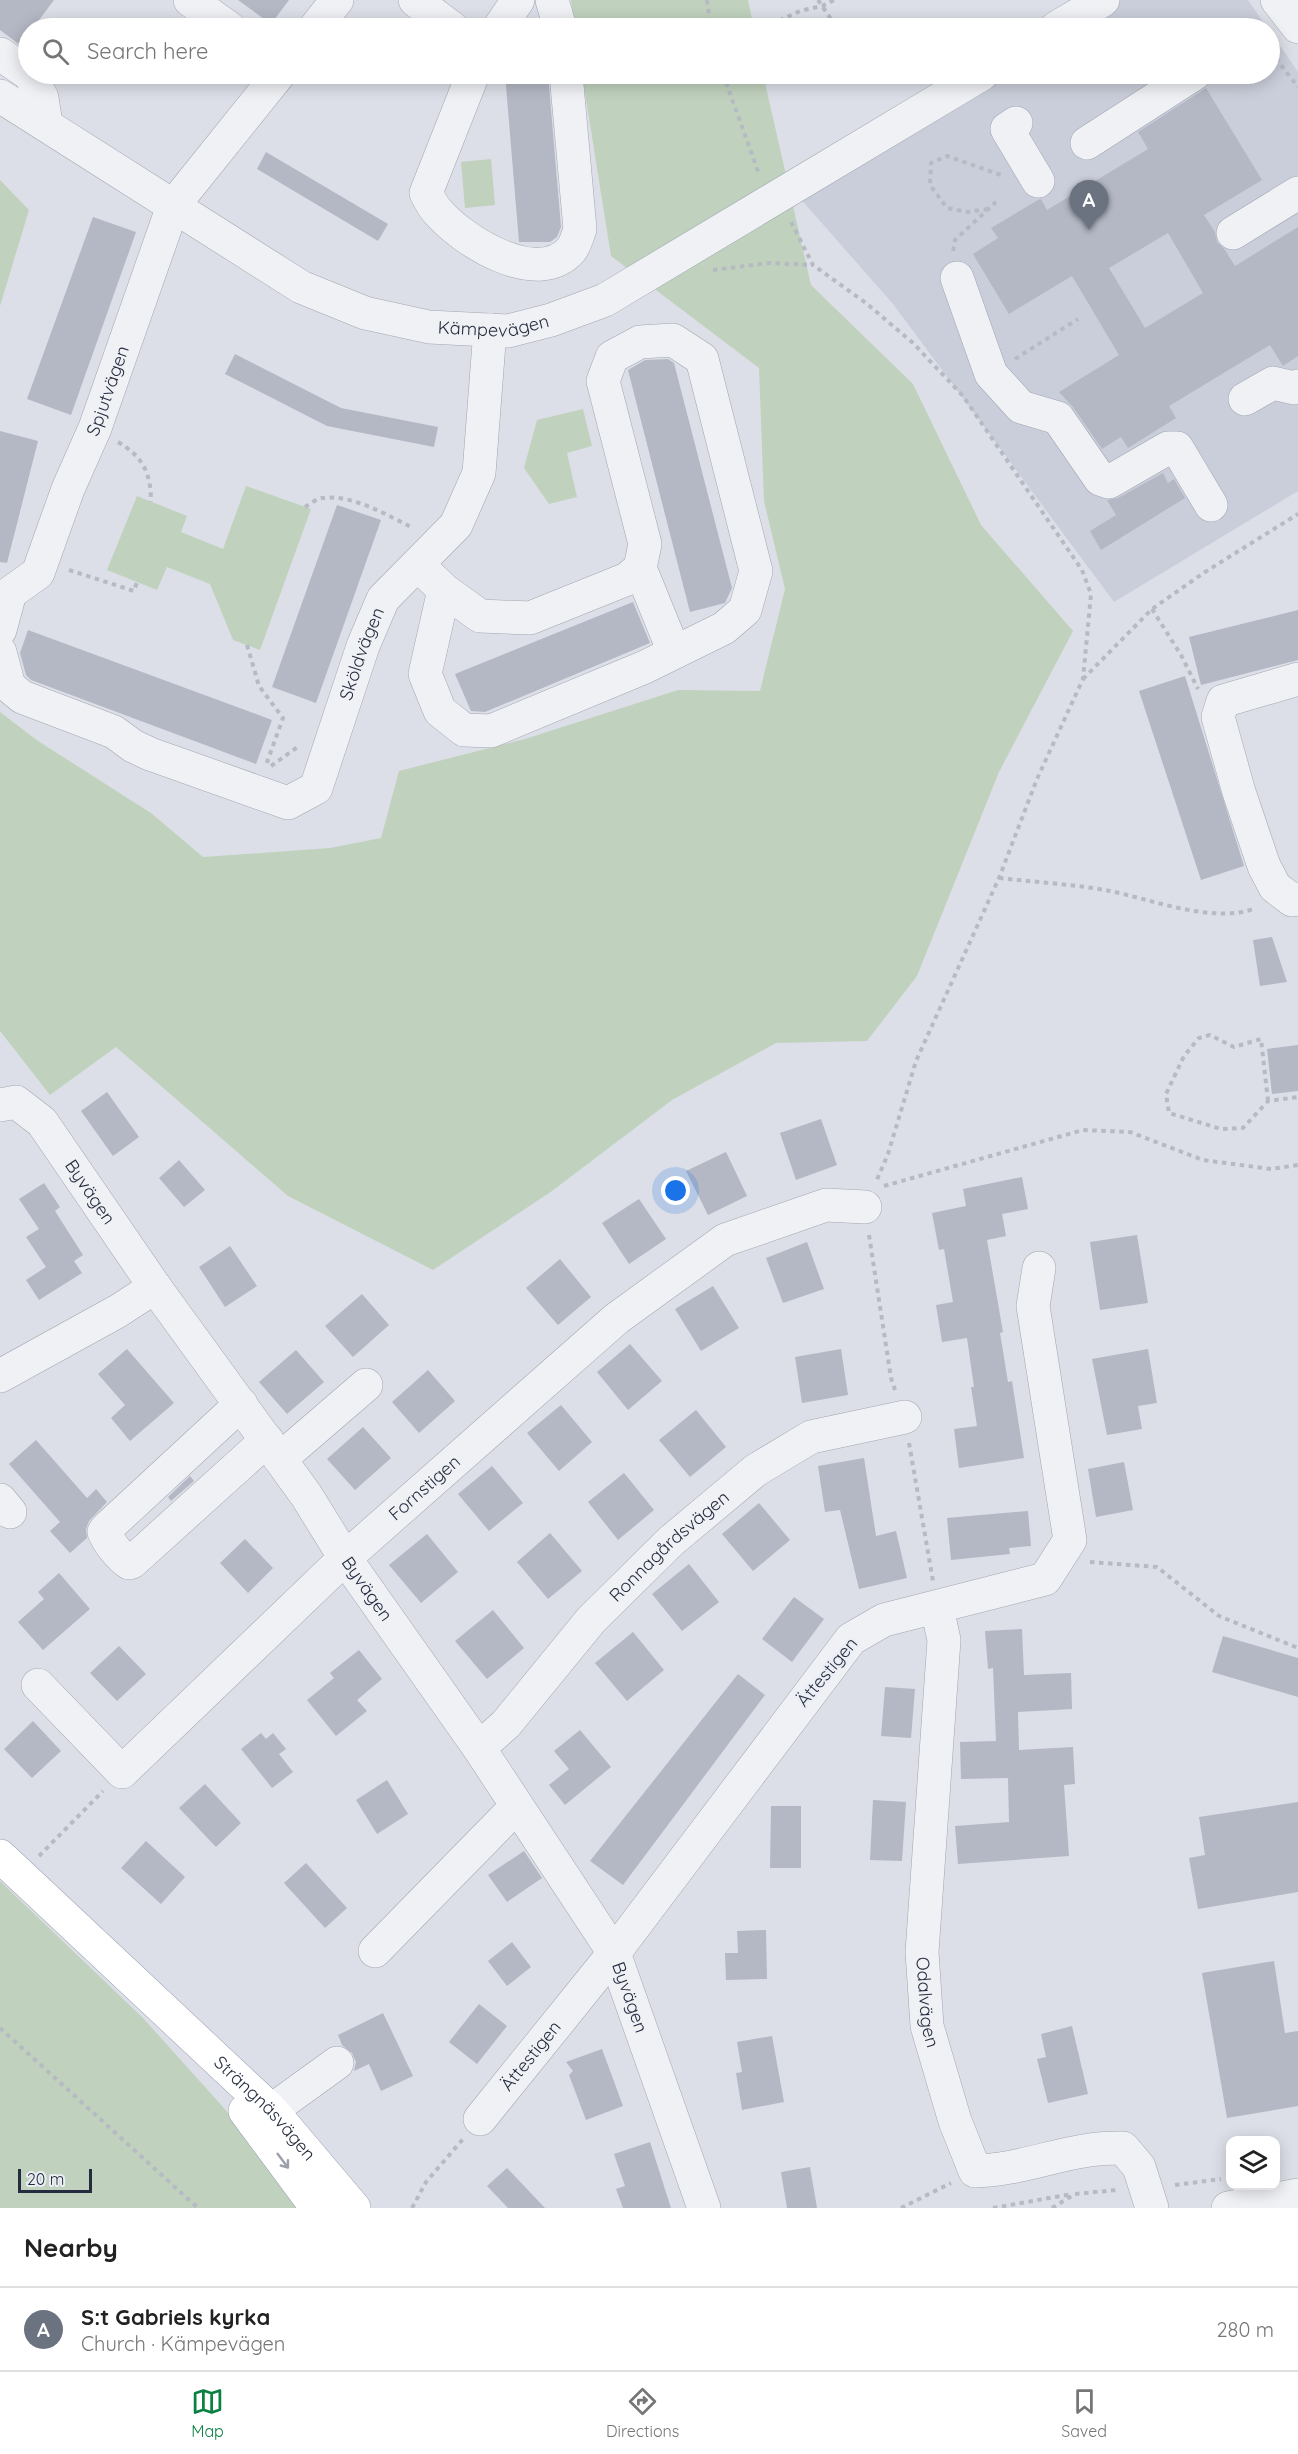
<!DOCTYPE html>
<html lang="en">
<head>
<meta charset="utf-8">
<style>
  body { margin:0; font-family:Quicksand,sans-serif; background:#f6f6f6; color:#222 }
  .controls { position:absolute; right:18px; bottom:18px; display:grid; overflow:hidden; border-radius:12px; box-shadow:0 3px 15px #0003 }
  .controls button { width:54px; height:54px; display:grid; place-items:center; padding:0; border:0; border-bottom:2px solid #e0e0e0; background:#fff; color:#222; font:30px sans-serif }
  .scale { position:absolute; left:18px; bottom:15px; width:74px; box-sizing:border-box; padding-left:6px; border:3px solid #252c3f; border-top:0; font-size:16px; line-height:21px; white-space:nowrap; color:#252c3f; -webkit-text-stroke:4px #ebeff5; paint-order:stroke }
  .you { position:absolute; left:676px; top:1191px; width:21px; height:21px; margin:-15px; border:4px solid #fff; border-radius:50%; background:#1a73e8; box-shadow:0 0 0 9px #1a73e833 }
  .badge { display:grid; place-items:center; width:39px; height:39px; border-radius:50%; background:#0b8043; color:#fff; font-size:20px; font-weight:700 }
  .pin { position:absolute; translate:-50% -50px; filter:drop-shadow(0 2px 3px #0008) }
  .pin::after { content:''; position:absolute; top:32px; width:21px; height:18px; background:inherit; clip-path:polygon(0 0,100% 0,50% 100%) }
  .list { margin:0; padding:0; list-style:none }
  h2 { display:flex; justify-content:space-between; align-items:center; height:78px; margin:0; padding:0 24px; font-size:26px }
  h2 small { font-size:20px; font-weight:400; color:#767676 }
  .list li { display:grid; grid-template-columns:39px 1fr auto; gap:18px; align-items:center; box-sizing:border-box; height:84px; padding:0 24px; border-top:2px solid #e0e0e0 }
  .list b { display:block; font-size:22px; white-space:nowrap }
  .list p { margin:0; font-size:20px; white-space:nowrap; color:#767676 }
  .list em { font-size:20px; font-style:normal; color:#767676 }
  .icon { flex:none; width:33px; height:33px; fill:none; stroke:currentColor; stroke-width:2; stroke-linecap:round; stroke-linejoin:round }
  .map { position:relative; flex:none; width:1298px; height:2208px; overflow:hidden }
  .search { position:absolute; background:#fff; box-shadow:0 3px 15px #0003; left:18px; right:18px; top:18px; height:66px; display:flex; align-items:center; gap:15px; box-sizing:border-box; padding:0 21px; border-radius:33px; color:#767676; font-size:22px }
  .sheet { height:162px; background:#fff }
  nav { display:flex; justify-content:space-around; align-items:center; box-sizing:border-box; height:84px; border-top:2px solid #e0e0e0; background:#fff; font-size:16px; color:#767676 }
  nav a { display:grid; justify-items:center; gap:3px }
  nav .on { color:#0b8043 }
  .map>svg:first-child { display:block }
  .built { fill:#caceda }
  .green { fill:#c0d2bd }
  .building { fill:#b3b8c4; fill-rule:evenodd }
  .lines { fill:none; stroke-linecap:round; stroke-linejoin:round }
  .minor-casing { stroke:#a1a6b1; stroke-width:34 }
  .major-casing { stroke:#9ba2b4; stroke-width:34 }
  .path { stroke:#b6bac2; stroke-width:4; stroke-dasharray:4.5 4.5; stroke-linecap:butt }
  .minor { stroke:#eff1f5; stroke-width:33 }
  .major { stroke:#fff; stroke-width:33 }
  .oneway { stroke:#9da0a9 }
  .labels { text-anchor:middle; stroke-width:5; stroke-linejoin:round; paint-order:stroke }
  .street-label { font-size:18px; fill:#252c3f; stroke:#ebeff5 }
</style>
</head>
<body>
<div class="map">
<svg width="1298" height="2208" viewBox="0 0 1298 2208">
  <rect width="100%" height="100%" fill="#dcdfe7"/>
  <g class="built">
    <path d="M1113,0H1248L1267,28H1067Z"/>
    <path d="M1270,31L1298,72V491L1114,602L893,304L798,196L995,74H1270Z"/>
  </g>
  <g class="green">
    <path d="M571,0H748L754,28H575Z"/>
    <path d="M582,74H763L811,285L913,384L981,525L1073,631L999,772L917,976L867,1041L776,1043L672,1100L552,1191L433,1270L288,1196L116,1047L50,1095L0,1031V712L38,741L151,813L203,857L330,848L381,838L399,771L525,739L678,690L760,691L785,589L764,501L759,368L611,256Z"/>
    <path d="M491,159L495,205L465,208L461,162Z"/>
    <path d="M0,180L29,210L0,306Z"/>
    <path d="M583,409L592,446L567,453L577,497L549,504L524,468L537,420Z"/>
    <path d="M246,486L311,509L260,650L233,640L210,584L167,567L157,590L107,570L137,496L187,516L181,532L223,549Z"/>
    <path d="M0,1881L143,2018L258,2146L299,2208H0Z"/>
  </g>
  <g class="building">
    <path d="M0,0H54L33,28H28V34L20,45L0,30Z"/>
    <path d="M238,0H289L271,24Z"/>
    <path d="M505,74H548L561,227L557,237L550,242H519Z"/>
    <path d="M1206,88L1262,180L1204,215L1215,232L1217,242L1225,250L1235,266L1298,227V356L1283,366L1270,345L1169,406L1176,418L1128,448L1121,437L1102,449L1073,407L1059,392L1119,355L1072,276L1009,314L973,254L998,238L991,228L1038,200L1041,199L1047,210L1148,149L1138,132ZM1168,233L1203,293L1145,328L1109,268Z"/>
    <path d="M266,152L388,224L378,241L257,169Z"/>
    <path d="M93,217L136,232L71,415L27,399Z"/>
    <path d="M235,354L341,408L438,427L434,447L327,426L225,374Z"/>
    <path d="M668,359L674,363L732,588L725,603L690,612L628,370L645,360Z"/>
    <path d="M0,431L38,441L7,563L0,562Z"/>
    <path d="M1163,473L1168,483L1174,479L1185,498L1101,550L1090,531L1116,515L1107,500L1118,498Z"/>
    <path d="M337,505L381,520L316,703L272,687Z"/>
    <path d="M633,602L650,643L485,712L471,711L455,674Z"/>
    <path d="M1298,610V660L1201,685L1189,637Z"/>
    <path d="M28,630L272,720L256,764L31,680L26,675L20,653Z"/>
    <path d="M1185,676L1244,866L1201,880L1139,691Z"/>
    <path d="M1272,937L1287,982L1260,986L1253,940Z"/>
    <path d="M1298,1045V1091L1272,1094L1267,1049Z"/>
    <path d="M107,1092L139,1137L113,1156L81,1111Z"/>
    <path d="M821,1119L837,1165L796,1180L780,1133Z"/>
    <path d="M726,1152L747,1196L708,1215L686,1171Z"/>
    <path d="M179,1160L205,1190L184,1207L159,1178Z"/>
    <path d="M1022,1177L1028,1209L1002,1214L1006,1236L987,1240L1003,1332L1000,1333L1008,1382L1012,1381L1024,1458L959,1468L954,1429L977,1426L971,1387H974L967,1338L942,1342L936,1305L953,1302L944,1249L939,1250L932,1213L966,1206L963,1189Z"/>
    <path d="M44,1183L60,1207L55,1211L83,1255L74,1261L82,1273L39,1300L26,1280L46,1267L26,1237L39,1229L19,1199Z"/>
    <path d="M639,1199L666,1239L629,1264L602,1223Z"/>
    <path d="M1137,1235L1148,1303L1100,1310L1090,1242Z"/>
    <path d="M807,1242L824,1289L783,1303L766,1258Z"/>
    <path d="M230,1246L257,1286L225,1307L199,1267Z"/>
    <path d="M560,1259L591,1297L558,1325L526,1288Z"/>
    <path d="M713,1286L739,1328L701,1351L675,1309Z"/>
    <path d="M362,1294L389,1325L353,1357L325,1326Z"/>
    <path d="M630,1344L662,1381L628,1410L597,1372Z"/>
    <path d="M127,1349L174,1403L130,1441L111,1418L125,1405L98,1374Z"/>
    <path d="M841,1349L848,1395L802,1403L795,1357Z"/>
    <path d="M1148,1349L1157,1403L1138,1406L1142,1429L1107,1435L1092,1359Z"/>
    <path d="M296,1350L324,1382L287,1414L259,1382Z"/>
    <path d="M428,1370L455,1401L419,1433L392,1402Z"/>
    <path d="M561,1405L592,1442L559,1471L527,1433Z"/>
    <path d="M696,1410L726,1447L690,1477L659,1440Z"/>
    <path d="M363,1427L391,1458L355,1490L327,1459Z"/>
    <path d="M36,1440L87,1498L96,1489L107,1502L89,1521L86,1529L87,1538L70,1553L50,1531L60,1522L9,1464Z"/>
    <path d="M864,1458L876,1536L896,1531L907,1578L859,1589L840,1510L825,1512L818,1466Z"/>
    <path d="M1124,1462L1133,1510L1096,1517L1088,1469Z"/>
    <path d="M492,1466L523,1503L489,1531L458,1494Z"/>
    <path d="M624,1473L654,1510L618,1540L588,1502Z"/>
    <path d="M190,1476L194,1481L171,1501L168,1497Z"/>
    <path d="M759,1503L790,1540L753,1571L722,1534Z"/>
    <path d="M1028,1511L1031,1546L1009,1548L1010,1554L951,1560L947,1518Z"/>
    <path d="M550,1533L582,1571L548,1599L517,1562Z"/>
    <path d="M427,1534L458,1572L421,1603L389,1565Z"/>
    <path d="M245,1539L273,1568L248,1593L220,1563Z"/>
    <path d="M689,1564L719,1602L682,1631L652,1594Z"/>
    <path d="M59,1573L90,1609L43,1650L18,1622L44,1599L38,1592Z"/>
    <path d="M794,1597L824,1619L792,1662L762,1639Z"/>
    <path d="M493,1610L524,1648L487,1679L455,1641Z"/>
    <path d="M1022,1629L1024,1675L1071,1673L1072,1709L1018,1712L1019,1750L1073,1747L1075,1784L1064,1785L1069,1856L958,1864L955,1826L1009,1822L1008,1778L961,1779L960,1742L996,1741L993,1668L988,1669L985,1631Z"/>
    <path d="M633,1632L664,1670L627,1701L595,1663Z"/>
    <path d="M1223,1636L1298,1658V1697L1212,1672Z"/>
    <path d="M119,1646L146,1674L117,1701L90,1673Z"/>
    <path d="M359,1650L382,1679L357,1700L367,1711L336,1736L307,1700L334,1678L330,1673Z"/>
    <path d="M738,1674L765,1695L623,1885L590,1861Z"/>
    <path d="M885,1687L915,1689L911,1738L881,1736Z"/>
    <path d="M33,1721L61,1751L32,1778L4,1749Z"/>
    <path d="M580,1730L611,1767L565,1805L549,1785L569,1769L554,1751Z"/>
    <path d="M261,1733L266,1739L273,1733L286,1749L279,1754L293,1772L272,1788L241,1749Z"/>
    <path d="M387,1780L408,1814L377,1834L356,1800Z"/>
    <path d="M205,1784L241,1823L216,1847L179,1808Z"/>
    <path d="M873,1800L906,1802L902,1861L870,1860Z"/>
    <path d="M1298,1802V1892L1198,1909L1189,1858L1205,1855L1199,1817Z"/>
    <path d="M771,1806H801V1868H770Z"/>
    <path d="M146,1841L185,1877L161,1904L121,1868Z"/>
    <path d="M524,1851L542,1878L507,1902L488,1875Z"/>
    <path d="M306,1863L347,1908L325,1928L284,1883Z"/>
    <path d="M766,1930L767,1979L726,1980L725,1953H738L737,1931Z"/>
    <path d="M512,1942L531,1967L507,1986L488,1961Z"/>
    <path d="M1274,1961L1285,2033L1298,2031V2106L1227,2118L1202,1973Z"/>
    <path d="M479,2004L507,2026L477,2064L449,2042Z"/>
    <path d="M383,2013L413,2076L381,2091L369,2064L354,2071L356,2062L352,2053L342,2045L338,2035Z"/>
    <path d="M1072,2026L1088,2094L1048,2103L1037,2059L1046,2057L1041,2034Z"/>
    <path d="M772,2036L784,2102L742,2110L736,2073L742,2072L737,2042Z"/>
    <path d="M602,2049L623,2106L586,2120L569,2075L573,2071L566,2062Z"/>
    <path d="M650,2142L671,2208H623L616,2189L625,2186L614,2154Z"/>
    <path d="M810,2167L817,2208H787L781,2172Z"/>
    <path d="M507,2168L545,2208H508L487,2186Z"/>
  </g>
  <g class="lines">
    <defs>
      <g id="minor">
        <path d="M190,0L229,28"/>
        <path d="M415,0L452,28"/>
        <path d="M552,0L560,28"/>
        <path d="M1277,0L1298,27"/>
        <path d="M315,28L337,0"/>
        <path d="M499,28L518,0"/>
        <path d="M1056,28L1103,0"/>
        <path d="M0,54L28,73"/>
        <path d="M30,74L42,98L46,124"/>
        <path d="M473,74L426,193C429,199 433,207 438,212C463,241 537,288 571,250C575,245 578,235 580,229L566,74"/>
        <path id="s1" d="M0,96L301,287L365,313L429,327L508,331L551,320L605,300L982,74"/>
        <path d="M1016,123L1007,129L1038,181"/>
        <path d="M1087,143L1194,74"/>
        <path d="M1233,233L1298,193"/>
        <path d="M957,278L991,374L1021,407L1058,418L1100,479L1109,482L1168,448H1177L1211,505"/>
        <path d="M1245,399L1273,383L1294,388L1298,386"/>
        <path d="M418,565L444,590L480,616L530,618L627,579L640,568L645,544L603,381L612,357L640,342L673,340L702,359L756,571L745,610L724,628L645,667L491,731L464,730L440,711L425,674L444,590"/>
        <path d="M640,568L674,652"/>
        <path id="s2" d="M0,630L10,593L38,573L68,489L95,428L173,206L279,74"/>
        <path id="s3" d="M0,652L9,686L22,697L114,732L133,746L150,754L288,803L316,788L363,646L383,599L456,525L479,473L490,330"/>
        <path d="M1298,679L1223,701L1218,717L1239,792L1264,866L1275,887L1292,900L1298,899"/>
        <path id="s4" d="M0,1105L16,1102L42,1122L155,1287L118,1311L0,1376"/>
        <path id="s5" d="M155,1287L306,1495L345,1558L479,1748L614,1953L704,2208"/>
        <path d="M241,1404L107,1528L104,1532C108,1542 119,1556 129,1563L132,1562L267,1440"/>
        <path d="M280,1459L366,1385"/>
        <path d="M0,1500L10,1512"/>
        <path id="s6" d="M937,1608L944,1640L922,1952L927,2026L955,2121L975,2171C1026,2170 1072,2146 1123,2148L1139,2167L1152,2208"/>
        <path id="s7" d="M38,1685L122,1772L345,1558L616,1319L725,1240L826,1205L865,1207"/>
        <path id="s8" d="M479,1748L506,1724L591,1620L671,1541L756,1470L811,1437L905,1417"/>
        <path d="M375,1951L516,1807"/>
        <path id="s9" d="M480,2119L614,1953L851,1639L884,1620L1045,1579L1070,1540L1033,1306L1039,1268"/>
        <path d="M254,2123L337,2063"/>
        <path d="M1228,2208L1298,2195"/>
      </g>
      <g id="major">
        <path id="s10" d="M0,1856L272,2111L354,2208"/>
        <path d="M245,2111L317,2208"/>
      </g>
    </defs>
    <use href="#minor" class="minor-casing"/>
    <use href="#major" class="major-casing"/>
    <g class="path">
      <path d="M707,0L711,28"/>
      <path d="M818,0L837,28"/>
      <path d="M763,28L800,11L822,6L834,0"/>
      <path d="M1270,51L1298,87"/>
      <path d="M723,74L759,174"/>
      <path d="M988,209L968,212L947,208L930,185L931,163L947,156L1001,175"/>
      <path d="M791,222L813,265L866,303L913,343L963,396L1082,570L1091,594L1083,679L1037,779L999,878L916,1061L888,1154L876,1182"/>
      <path d="M953,251L955,240L996,202"/>
      <path d="M713,270L769,263L813,265"/>
      <path d="M1015,359L1078,319"/>
      <path d="M118,442C143,457 151,473 151,502"/>
      <path d="M305,507C310,504 316,499 322,498C352,494 387,515 413,528"/>
      <path d="M69,570L134,591L137,582"/>
      <path d="M1152,609L1181,655L1198,689"/>
      <path d="M247,645L259,686L283,718L266,765"/>
      <path d="M1083,679L1152,609L1205,572L1298,514"/>
      <path d="M271,766L299,746"/>
      <path d="M999,878C1034,882 1070,884 1105,890C1149,898 1212,925 1256,908"/>
      <path d="M1268,1101L1261,1039L1234,1047L1210,1035L1199,1038L1184,1056L1166,1094L1169,1113L1221,1129L1243,1128L1268,1101L1298,1097"/>
      <path d="M884,1186L1083,1130L1130,1132L1203,1160L1271,1169L1298,1165"/>
      <path d="M869,1235L891,1378L895,1390"/>
      <path d="M909,1443L933,1581"/>
      <path d="M1090,1562L1157,1567L1219,1616L1298,1648"/>
      <path d="M39,1856L103,1791"/>
      <path d="M0,2028L198,2208"/>
      <path d="M1175,2185L1221,2179"/>
      <path d="M412,2208L426,2182L463,2139"/>
      <path d="M901,2208L951,2183"/>
      <path d="M993,2208L1072,2194"/>
      <path d="M1052,2208L1075,2194L1117,2190"/>
    </g>
    <use href="#minor" class="minor"/>
    <use href="#major" class="major"/>
  </g>
  <defs><path id="oneway-shaft" d="M-6 0H5M1.5-3L5.5 0L1.5 3" fill="none" stroke-width="1.6" stroke-linecap="round" stroke-linejoin="round" transform="scale(1.5)"/></defs>
  <use class="oneway" href="#oneway-shaft" transform="translate(283 2161) rotate(53)"/>
  <g class="labels">
    <g class="street-label">
      <text dy="6" stroke="none"><textPath href="#s1" startOffset="556">Kämpevägen</textPath></text>
      <text dy="6" stroke="none"><textPath href="#s2" startOffset="268">Spjutvägen</textPath></text>
      <text dy="6" stroke="none"><textPath href="#s3" startOffset="513">Sköldvägen</textPath></text>
      <text dy="6" stroke="none"><textPath href="#s4" startOffset="134">Byvägen</textPath></text>
      <text dy="6" stroke="none"><textPath href="#s7" startOffset="536">Fornstigen</textPath></text>
      <text dy="6" stroke="none"><textPath href="#s8" startOffset="278">Ronnagårdsvägen</textPath></text>
      <text dy="6" stroke="none"><textPath href="#s5" startOffset="369">Byvägen</textPath></text>
      <text transform="translate(827 1672) rotate(-50)" y="6">Ättestigen</text>
      <text dy="6" stroke="none"><textPath href="#s5" startOffset="856">Byvägen</textPath></text>
      <text dy="6" stroke="none"><textPath href="#s6" startOffset="396">Odalvägen</textPath></text>
      <text dy="6" stroke="none"><textPath href="#s9" startOffset="81">Ättestigen</textPath></text>
      <text dy="6" stroke="none"><textPath href="#s10" startOffset="366">Strängnäsvägen</textPath></text>
    </g>
  </g>
</svg>
<div class="controls">
<button><svg class="icon" aria-label="layers" viewBox="0 0 24 24"><path d="M12 4l9 5-9 5-9-5zM3 14l9 5 9-5"/></svg></button>
</div>
<div class="scale">20 m</div>
<div class="you"></div>
<div class="pin badge" style="left:1089px;top:230px;background:#6b7280">A</div>
<div class="search"><svg class="icon" aria-label="search" viewBox="0 0 24 24"><circle cx="10" cy="10" r="6"/><path d="M15 15l6 6"/></svg>Search here</div>
</div>
<section class="sheet">
<h2>Nearby<small></small></h2>
<ul class="list">
<li><span class="badge" style="background:#6b7280">A</span><div><b>S:t Gabriels kyrka</b><p>Church · Kämpevägen</p></div><em>280 m</em></li>
</ul>
</section>
<nav>
<a class="on"><svg class="icon" aria-label="map" viewBox="0 0 24 24"><path d="M3 6l6-2 6 2 6-2v14l-6 2-6-2-6 2zM9 4v14M15 6v14"/></svg>Map</a>
<a><svg class="icon" aria-label="directions" viewBox="0 0 24 24"><path d="M12 3l9 9-9 9-9-9zM9 14v-3h6M13 9l2 2-2 2"/></svg>Directions</a>
<a><svg class="icon" aria-label="saved" viewBox="0 0 24 24"><path d="M7 4h10v16l-5-4-5 4z"/></svg>Saved</a>
</nav>
</body>
</html>
